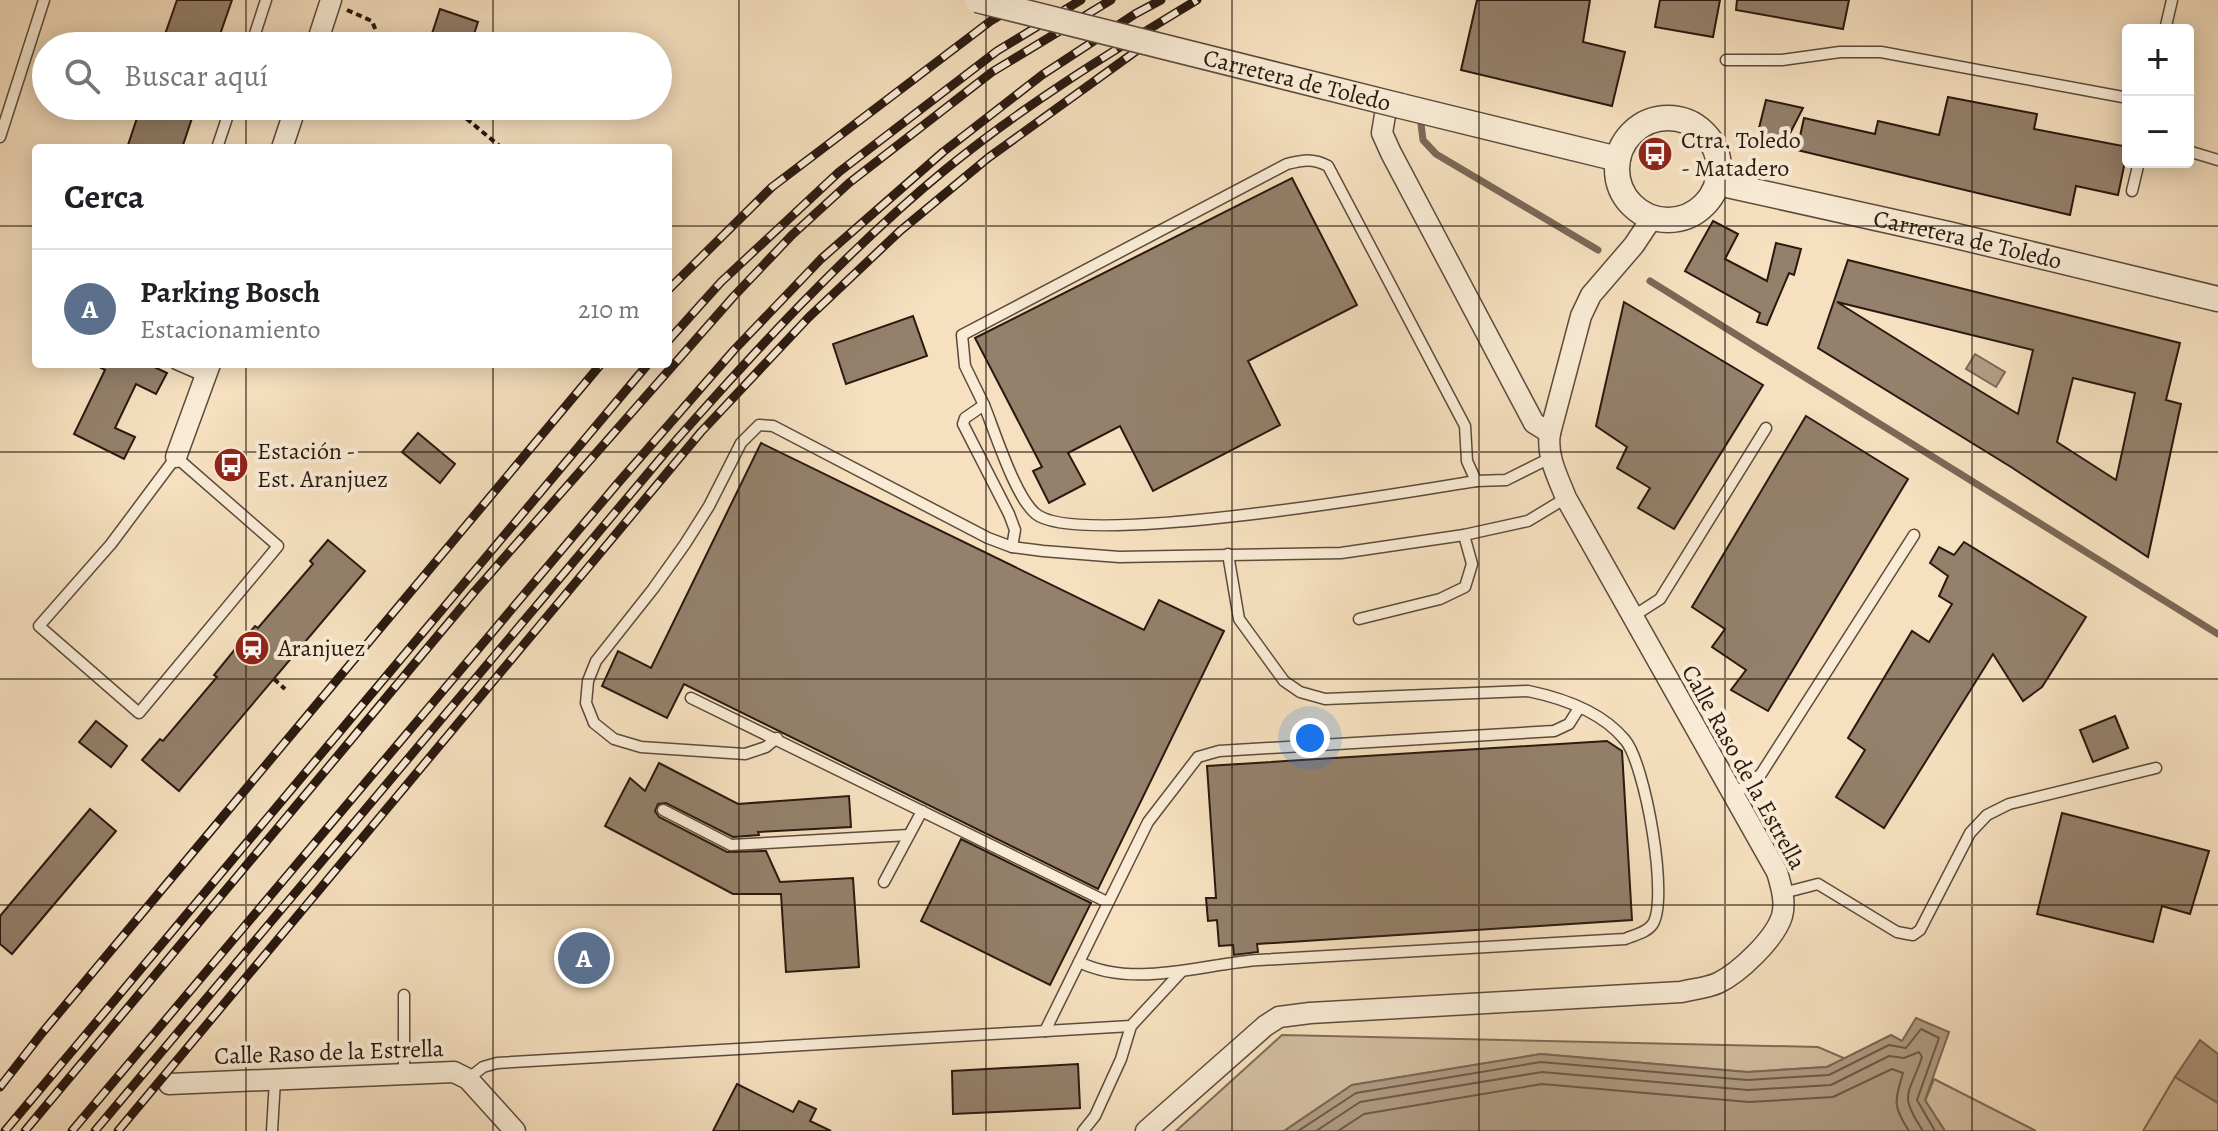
<!DOCTYPE html>
<html lang="es">
<head>
<meta charset="utf-8">
<style>
  body { margin:0; font-family:Alegreya,serif; background:#f2f2f2; color:#202124 }
  .controls { position:absolute; right:24px; top:24px; display:grid; overflow:hidden; border-radius:8px; box-shadow:0 4px 20px #0003 }
  .controls button { width:72px; height:72px; display:grid; place-items:center; padding:0; border:0; border-bottom:2px solid #e0e0e0; background:#fff; color:#202124; font:40px sans-serif }
  .you { position:absolute; left:1310px; top:738px; width:28px; height:28px; margin:-20px; border:6px solid #fff; border-radius:50%; background:#1a73e8; box-shadow:0 0 0 12px #1a73e833 }
  .badge { display:grid; place-items:center; width:52px; height:52px; border-radius:50%; background:#ea580c; color:#fff; font-size:26px; font-weight:700 }
  .pin { position:absolute; translate:-50% -50%; border:4px solid #fff; box-shadow:0 2px 8px #0006 }
  .list { margin:0; padding:0; list-style:none }
  h2 { display:flex; justify-content:space-between; align-items:center; height:104px; margin:0; padding:0 32px; font-size:34px }
  h2 small { font-size:26px; font-weight:400; color:#757577 }
  .list li { display:grid; grid-template-columns:52px 1fr auto; gap:24px; align-items:center; box-sizing:border-box; height:120px; padding:0 32px; border-top:2px solid #e0e0e0 }
  .list b { display:block; font-size:30px; white-space:nowrap }
  .list p { margin:0; font-size:26px; white-space:nowrap; color:#757577 }
  .list em { font-size:26px; font-style:normal; color:#757577 }
  .icon { flex:none; width:44px; height:44px; fill:none; stroke:currentColor; stroke-width:2; stroke-linecap:round; stroke-linejoin:round }
  .map { position:relative; flex:none; width:2218px; height:1131px; overflow:hidden }
  .search { position:absolute; background:#fff; box-shadow:0 4px 20px #0003; left:32px; top:32px; width:640px; height:88px; display:flex; align-items:center; gap:20px; box-sizing:border-box; padding:0 28px; border-radius:44px; color:#757577; font-size:30px }
  .panel { position:absolute; background:#fff; box-shadow:0 4px 20px #0003; left:32px; top:144px; width:640px; height:224px; border-radius:8px }
  .map>svg:first-child { display:block }
  .green { fill:#d3bea1; stroke:#7e6c58; stroke-width:2 }
  .water { fill:#b19c84; stroke:#7b6856; stroke-width:2 }
  .lines { fill:none; stroke-linecap:round; stroke-linejoin:round }
  .shore { stroke:#6e5a4a; stroke-width:2 }
  .stream { stroke:#7b6856; stroke-width:7 }
  .building { fill:#94806b; stroke:#2a1910; stroke-width:2; fill-rule:evenodd }
  .service-casing { stroke:#5d4b3c; stroke-width:13 }
  .minor-casing { stroke:#5d4b3c; stroke-width:23 }
  .tertiary-casing { stroke:#5d4b3c; stroke-width:27 }
  .path { stroke:#2a1910; stroke-width:4; stroke-dasharray:6 4; stroke-linecap:butt }
  .service { stroke:#f9ebd5; stroke-width:10 }
  .minor { stroke:#f9ebd5; stroke-width:20 }
  .tertiary { stroke:#f9ebd5; stroke-width:24 }
  .rail-casing { stroke:#2a1910; stroke-width:9 }
  .rail { stroke:#f9ebd5; stroke-width:6; stroke-dasharray:18; stroke-linecap:butt }
  .tertiary-bridge-casing { stroke:#5d4b3c; stroke-width:27; stroke-linecap:butt }
  .tertiary-bridge { stroke:#f9ebd5; stroke-width:24 }
  .grid { fill:none; stroke:#2a1910; stroke-width:2; stroke-opacity:0.55 }
  .labels { text-anchor:middle; stroke-width:8; stroke-linejoin:round; paint-order:stroke }
  .street-label { font-size:24px; fill:#2a1910; stroke:#f9ebd5 }
  .poi-label { font-size:24px; fill:#2a1910; stroke:#f9ebd5; text-anchor:start }
</style>
</head>
<body>
<div class="map">
<svg width="2218" height="1131" viewBox="0 0 2218 1131">
  <rect width="100%" height="100%" fill="#f6e0bf"/>
  <filter id="stains"><feTurbulence type="fractalNoise" baseFrequency=".0025" numOctaves="4"/><feColorMatrix values="0 0 0 0 .2 0 0 0 0 .09 0 0 0 0 .02 0 0 0 .5 -.17"/></filter>
  <radialGradient id="worn" r=".72"><stop offset=".6" stop-color="#630" stop-opacity="0"/><stop offset="1" stop-color="#630" stop-opacity=".3"/></radialGradient>
  <g class="green">
    <path d="M1282,1035L1818,1047L1846,1059L1827,1067L1747,1072L1541,1054L1352,1085L1284,1131H1176Z"/>
    <path d="M2175,1077L2218,1103V1131H2143Z"/>
    <path d="M1934,1079L2036,1131H1945L1925,1101Z"/>
  </g>
  <g class="water">
    <path d="M1975,354L2005,372L1996,387L1966,369Z"/>
    <path d="M1916,1018L1949,1032L1925,1100L1945,1131H1284L1352,1085L1541,1054L1747,1072L1827,1067L1891,1035L1902,1041Z"/>
    <path d="M2200,1040L2218,1054V1103L2175,1077Z"/>
  </g>
  <g class="lines">
    <g class="shore">
      <path d="M1298,1131L1356,1093L1541,1062L1747,1080L1829,1075L1889,1045L1906,1048L1921,1029L1939,1038L1917,1100L1935,1131"/>
      <path d="M1316,1131L1360,1102L1542,1072L1748,1090L1831,1085L1889,1056L1904,1058L1919,1052L1922,1057C1909,1096 1898,1093 1923,1131"/>
      <path d="M1338,1131L1364,1114L1542,1084L1749,1102L1833,1097L1892,1069L1903,1073C1895,1101 1892,1105 1909,1131"/>
    </g>
    <g class="stream">
      <path d="M1421,124L1423,140L1436,154L1598,250"/>
      <path d="M1650,281L2218,634"/>
    </g>
  </g>
  <g class="building">
    <path d="M177,0H232L216,46H161Z"/>
    <path d="M1477,0H1590L1583,42L1625,52L1612,106L1461,70Z"/>
    <path d="M1660,0H1720L1713,37L1655,27Z"/>
    <path d="M1737,0H1849L1843,29L1736,10Z"/>
    <path d="M440,9L478,22L470,46H428Z"/>
    <path d="M1948,97L2037,114L2034,129L2128,147L2118,195L2076,186L2070,215L1797,150L1804,118L1875,134L1878,121L1939,135Z"/>
    <path d="M1766,100L1803,108L1783,147L1756,140Z"/>
    <path d="M141,106H196L182,148H127Z"/>
    <path d="M1292,178L1357,305L1248,361L1280,425L1153,491L1120,426L1068,453L1085,484L1049,503L1033,471L1042,467L975,338Z"/>
    <path d="M1713,221L1738,234L1725,259L1767,281L1776,243L1801,249L1794,275L1789,273L1767,325L1757,322L1760,313L1685,271Z"/>
    <path d="M1848,260L2180,343L2166,400L2181,404L2148,557L2011,467L1818,348ZM1837,302L2033,350L2018,414L1957,377ZM2073,378L2135,393L2116,480L2057,442Z"/>
    <path d="M1624,302L1763,385L1674,529L1638,508L1650,488L1617,468L1627,447L1596,426Z"/>
    <path d="M913,316L927,356L846,384L833,344Z"/>
    <path d="M94,364H148L167,373L156,394L136,384L115,428L135,437L124,459L74,434L105,370Z"/>
    <path d="M1806,416L1908,479L1768,711L1731,690L1746,670L1712,647L1725,629L1692,607Z"/>
    <path d="M418,433L455,464L440,483L402,452Z"/>
    <path d="M761,443L1144,630L1159,600L1224,631L1098,889L684,684L667,718L602,686L618,651L651,668Z"/>
    <path d="M328,540L365,571L179,791L142,760L160,739L163,741L217,677L214,675L236,648L255,626L258,628L313,564L310,561Z"/>
    <path d="M1964,542L2086,617L2042,687L2023,701L1993,654L1884,828L1836,797L1865,750L1848,738L1912,631L1929,642L1952,604L1939,596L1948,576L1930,563L1939,547L1954,555Z"/>
    <path d="M2115,716L2128,748L2093,762L2080,730Z"/>
    <path d="M96,721L127,746L111,767L79,742Z"/>
    <path d="M1607,741L1622,751L1632,920L1257,944L1258,952L1234,955L1233,945L1219,946L1217,920L1208,921L1206,898H1216L1207,766Z"/>
    <path d="M659,763L738,804L849,796L851,827L758,832L759,835L733,837L666,803L658,804L655,811L659,817L727,852L766,851L780,882L853,878L859,967L786,972L781,894H733L605,826L630,778L645,791Z"/>
    <path d="M90,809L116,831L12,954L0,944V916Z"/>
    <path d="M2062,813L2209,851L2190,914L2162,906L2153,942L2037,914Z"/>
    <path d="M961,839L1091,903L1050,985L921,921Z"/>
    <path d="M1078,1064L1080,1108L953,1114L952,1071Z"/>
    <path d="M737,1084L793,1112L799,1101L816,1109L810,1121L831,1131H713Z"/>
  </g>
  <g class="lines">
    <defs>
      <g id="service">
        <path d="M2165,30L2172,0"/>
        <path d="M251,46L266,0"/>
        <path d="M1726,60H1782L1840,52H1881L2128,98"/>
        <path d="M0,137L44,0"/>
        <path d="M217,148L231,106"/>
        <path d="M2188,151L2218,160"/>
        <path d="M2132,191L2139,162"/>
        <path d="M176,364L206,377"/>
        <path d="M984,405L965,366L962,335L1287,164C1303,160 1313,158 1328,166L1465,426L1467,461L1476,481"/>
        <path d="M176,457L278,546L139,713L39,626L111,544Z"/>
        <path d="M1012,547L1015,530L1009,514L963,424L965,418L984,405C995,432 1015,497 1036,514C1079,549 1408,492 1476,481L1506,480L1550,458"/>
        <path d="M1632,617L1660,599L1766,428"/>
        <path d="M1359,619L1440,599L1465,587L1472,564L1464,535"/>
        <path d="M691,698L1107,902"/>
        <path d="M777,738L766,747L745,754L641,747L614,739L594,723L586,703L588,681L596,661L653,589L685,544L709,506L741,443L759,425L773,426L988,538L1012,547L1043,551L1119,557L1341,553L1464,535L1528,521L1566,498"/>
        <path d="M1732,796L1761,774L1914,535"/>
        <path d="M663,810L731,845L909,835"/>
        <path d="M884,882L922,811"/>
        <path d="M1783,893L1818,884L1897,932L1913,935L1920,930L1970,833L1987,815L2009,804L2156,768"/>
        <path d="M1079,962C1135,989 1201,964 1259,960C1381,953 1503,946 1625,939C1634,935 1646,933 1652,925C1670,902 1645,763 1625,740C1602,712 1562,698 1528,691L1325,699L1300,692L1284,681L1239,619L1228,554"/>
        <path d="M404,995V1074"/>
        <path d="M1045,1031L1148,822L1198,757L1219,751L1554,731L1569,724L1579,708"/>
        <path d="M468,1079L483,1067L497,1063L1131,1026"/>
        <path d="M272,1131L275,1080"/>
        <path d="M1083,1131L1095,1116L1121,1059L1131,1026L1181,972"/>
      </g>
      <g id="minor">
        <path d="M316,46L331,0"/>
        <path d="M282,148L296,106"/>
        <path d="M1550,433L1581,316L1591,295L1634,245L1652,218"/>
        <path d="M176,457L210,364"/>
        <path d="M169,1084L454,1072L468,1079L515,1131"/>
        <path d="M1146,1131L1265,1026L1279,1017L1310,1013L1681,992C1693,989 1707,988 1718,983C1739,973 1775,939 1782,916C1786,901 1781,886 1777,872L1566,498C1558,477 1546,456 1550,433L1534,423L1391,153L1382,133L1387,103"/>
      </g>
      <g id="tertiary">
        <path d="M1401,106L1618,159"/>
        <circle cx="1668" cy="169" r="51"/>
        <path id="s1" d="M1718,183L1948,234L2218,299"/>
      </g>
    </defs>
    <use href="#service" class="service-casing"/>
    <use href="#minor" class="minor-casing"/>
    <use href="#tertiary" class="tertiary-casing"/>
    <g class="path">
      <path d="M347,10L372,21L382,46"/>
      <path d="M451,106L502,148"/>
      <path d="M274,679L285,689"/>
    </g>
    <use href="#service" class="service"/>
    <use href="#minor" class="minor"/>
    <use href="#tertiary" class="tertiary"/>
    <defs>
      <g id="rail">
        <path d="M668,290L772,187L992,20L1026,0"/>
        <path d="M668,341L721,282L839,172L997,51L1081,0"/>
        <path d="M0,1087L42,1033L601,364"/>
        <path d="M5,1131L648,364"/>
        <path d="M25,1131L475,591L734,296L792,235L849,183L992,72L1111,0"/>
        <path d="M72,1131L618,483L734,350L821,259L943,152L1042,75L1135,14L1161,0"/>
        <path d="M95,1131L665,453C753,353 843,254 946,169C1024,105 1111,52 1197,0"/>
        <path d="M118,1131L701,432L809,317L900,231L988,158L1157,36"/>
      </g>
    </defs>
    <use href="#rail" class="rail-casing"/>
    <use href="#rail" class="rail"/>
    <defs>
      <g id="tertiary-bridge">
        <path id="s2" d="M977,0L1401,106"/>
      </g>
    </defs>
    <use href="#tertiary-bridge" class="tertiary-bridge-casing"/>
    <use href="#tertiary-bridge" class="tertiary-bridge"/>
  </g>
  <path class="grid" d="M246,0V46M493,0V46M739,0V1131M986,0V1131M1232,0V1131M1479,0V1131M1725,0V1131M1972,0V1131M246,106V148M493,106V148M0,226H36M668,226H2218M246,364V1131M493,364V1131M0,452H2218M0,679H2218M0,905H2218"/>
  <defs>
    <symbol id="bus-disc" viewBox="-11 -11 22 22"><circle r="9.5" fill="#8f2418" stroke="#f9ebd5"/><path d="M-5-6H5V4H4V6H2V4H-2V6H-4V4H-5ZM-3.5-4V0h7V-4ZM-3.5 1.2v1.5H-2V1.2ZM2 1.2v1.5H3.5V1.2Z" fill="#fff"/></symbol>
    <symbol id="station-disc" viewBox="-11 -11 22 22"><circle r="9.5" fill="#8f2418" stroke="#f9ebd5"/><path d="M-3-6H3Q5-6 5-4V2Q5 4 3 4L4.5 6H3L1.5 4h-3L-3 6H-4.5L-3 4Q-5 4-5 2V-4Q-5-6-3-6ZM-3.5-4v3h7v-3ZM-3.5 1v1.5H-2V1ZM2 1v1.5H3.5V1Z" fill="#fff"/></symbol>
  </defs>
  <g fill-rule="evenodd">
    <use href="#bus-disc" x="1635" y="134" width="40" height="40"/>
    <use href="#bus-disc" x="211" y="445" width="40" height="40"/>
    <use href="#station-disc" x="232" y="628" width="40" height="40"/>
  </g>
  <g class="labels">
    <g class="street-label">
      <text dy="8" stroke="none"><textPath href="#s2" startOffset="330">Carretera de Toledo</textPath></text>
      <text dy="8" stroke="none"><textPath href="#s1" startOffset="256">Carretera de Toledo</textPath></text>
      <text transform="translate(1744 767) rotate(61)" y="8">Calle Raso de la Estrella</text>
      <text transform="translate(329 1052) rotate(-2)" y="8">Calle Raso de la Estrella</text>
    </g>
    <g class="poi-label">
      <text x="1681" y="148">Ctra. Toledo<tspan x="1681" dy="28">- Matadero</tspan></text>
      <text x="257" y="459">Estación -<tspan x="257" dy="28">Est. Aranjuez</tspan></text>
      <text x="278" y="656">Aranjuez</text>
    </g>
  </g>
  <rect width="100%" height="100%" filter="url(#stains)"/>
  <rect width="100%" height="100%" fill="url(#worn)"/>
</svg>
<div class="controls">
<button>+</button>
<button>−</button>
</div>
<div class="you"></div>
<div class="pin badge" style="left:584px;top:958px;background:#5c6f8a">A</div>
<div class="search"><svg class="icon" aria-label="search" viewBox="0 0 24 24"><circle cx="10" cy="10" r="6"/><path d="M15 15l6 6"/></svg>Buscar aquí</div>
<section class="panel">
<h2>Cerca<small></small></h2>
<ul class="list">
<li><span class="badge" style="background:#5c6f8a">A</span><div><b>Parking Bosch</b><p>Estacionamiento</p></div><em>210 m</em></li>
</ul>
</section>
</div>
</body>
</html>
